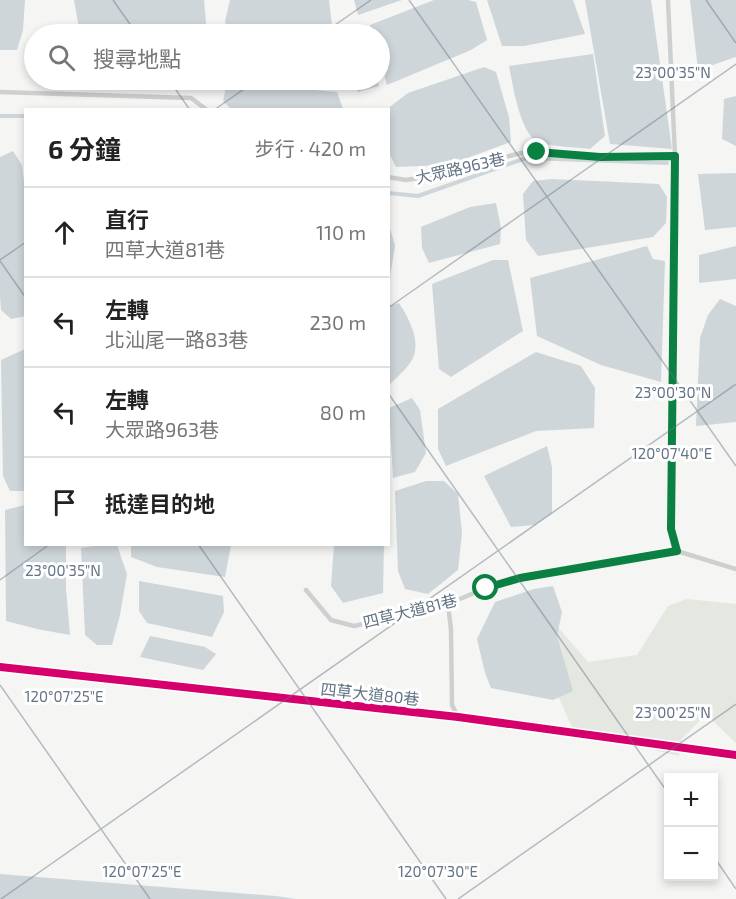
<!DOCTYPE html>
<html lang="zh-TW">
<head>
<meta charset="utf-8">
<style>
  body { margin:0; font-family:"Exo 2","Noto Sans TC",sans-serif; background:#f2f2f2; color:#222 }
  .controls { position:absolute; right:18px; bottom:18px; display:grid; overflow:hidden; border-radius:0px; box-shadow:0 3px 9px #0003 }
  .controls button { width:54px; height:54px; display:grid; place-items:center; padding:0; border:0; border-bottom:2px solid #e0e0e0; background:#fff; color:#222; font:30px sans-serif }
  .stop { position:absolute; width:18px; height:18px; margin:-14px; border:4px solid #0b8043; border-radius:50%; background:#fff }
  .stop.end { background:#0b8043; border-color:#fff; box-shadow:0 2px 6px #0008 }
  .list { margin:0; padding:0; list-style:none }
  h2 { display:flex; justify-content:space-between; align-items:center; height:78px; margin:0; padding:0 24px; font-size:26px }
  h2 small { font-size:20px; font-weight:400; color:#767676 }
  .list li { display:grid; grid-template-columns:39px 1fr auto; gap:18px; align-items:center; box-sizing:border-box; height:90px; padding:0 24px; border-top:2px solid #e0e0e0 }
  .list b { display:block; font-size:22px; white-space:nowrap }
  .list p { margin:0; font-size:20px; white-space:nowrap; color:#767676 }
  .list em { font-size:20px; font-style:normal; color:#767676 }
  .icon { flex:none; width:33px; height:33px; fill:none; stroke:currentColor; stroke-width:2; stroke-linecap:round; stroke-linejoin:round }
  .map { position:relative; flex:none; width:736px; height:899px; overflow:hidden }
  .search { position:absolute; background:#fff; box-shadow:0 3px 9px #0003; left:24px; top:24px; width:366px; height:66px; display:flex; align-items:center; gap:15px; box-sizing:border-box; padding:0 21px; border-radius:33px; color:#767676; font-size:22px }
  .panel { position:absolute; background:#fff; box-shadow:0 3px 9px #0003; left:24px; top:108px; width:366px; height:438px; border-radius:0px }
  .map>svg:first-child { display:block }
  .green { fill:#e4e8e1 }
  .water { fill:#ced6d9 }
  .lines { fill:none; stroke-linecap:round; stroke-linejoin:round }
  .stream { stroke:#ced6d9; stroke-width:4 }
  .lane { stroke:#ced0d0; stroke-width:4.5 }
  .cycleway-casing { stroke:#fff; stroke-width:11 }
  .cycleway { stroke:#d6006c; stroke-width:8 }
  .route { stroke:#0b8043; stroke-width:8 }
  .ticks { fill:none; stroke:#637485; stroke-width:1.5; stroke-opacity:0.45 }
  .labels { text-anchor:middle; stroke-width:6; stroke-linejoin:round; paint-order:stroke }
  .street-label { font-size:16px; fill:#637485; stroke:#fff }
  .ticks-label { font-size:15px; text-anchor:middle; fill:#637485; stroke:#fff; stroke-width:6; stroke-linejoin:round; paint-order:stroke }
</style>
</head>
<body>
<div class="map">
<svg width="736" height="899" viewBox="0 0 736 899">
  <rect width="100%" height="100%" fill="#f5f5f3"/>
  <path class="green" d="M687,599L736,604V743L706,714L681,740L679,756L574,731L542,661L552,620L588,662L637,655L668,606Z"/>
  <g class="water">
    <path d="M0,0H25L23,30L17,50H0Z"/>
    <path d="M74,0H204L207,34H80Z"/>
    <path d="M230,0H329L333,34H228L225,21Z"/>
    <path d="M354,0H402L358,15Z"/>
    <path d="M434,0H468L476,2L487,40L471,50L387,85L380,59V34H372L370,25Z"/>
    <path d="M487,0H573L585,34L524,46H502Z"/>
    <path d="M585,0H651L672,149L610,144Z"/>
    <path d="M690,0H736V57L698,70Z"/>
    <path d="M593,54L605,136L590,149C574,147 555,147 539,142C520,136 513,84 509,66Z"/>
    <path d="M484,67L496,72L509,117L511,142L448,165L396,167L389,153L388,110L387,109L408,93Z"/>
    <path d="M349,80H377L379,86L358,92Z"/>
    <path d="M227,82L337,92L343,109H231L223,101Z"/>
    <path d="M736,96V146L722,139L724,99Z"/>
    <path d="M13,151L22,165L25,190L26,316L11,319L1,310L0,296V157Z"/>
    <path d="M736,173V227L705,230L698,174Z"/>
    <path d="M552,179L659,184L667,197L666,223L653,237L538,256L526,240L523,194L533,181Z"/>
    <path d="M496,203L501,228L500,244L429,263L422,248L421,227L470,207Z"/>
    <path d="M388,221L395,246L389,283H388Z"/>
    <path d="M647,246L653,259L665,261L661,382L601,365L537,336L530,278Z"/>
    <path d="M736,246V279L699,283V255Z"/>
    <path d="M493,260H508L523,331L451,377L439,369L432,284Z"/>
    <path d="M720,299L736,306V422L696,426L700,338L708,315Z"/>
    <path d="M399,303C409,318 422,343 412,360C407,369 396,378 389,385V306Z"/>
    <path d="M25,349V491H10L3,476L1,360Z"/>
    <path d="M536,352L581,366L595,388L594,428L536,431L446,466L438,449V409Z"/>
    <path d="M412,398L420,410L426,453L415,472L393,478L389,408Z"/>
    <path d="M547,446L552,467V513L534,525L511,527L484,476Z"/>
    <path d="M426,481H444L458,494L462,533L458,570L428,594L405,589L398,571L395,491Z"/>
    <path d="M25,505L26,544L66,545V588L70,635L37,629L6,621L5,510Z"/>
    <path d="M101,545H117L127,574L120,615L112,645H97L85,635L81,548Z"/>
    <path d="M131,545V544L231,545L225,577L157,567L131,557Z"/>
    <path d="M334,545H384L383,593L343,603L331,586Z"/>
    <path d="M139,581L223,596L224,612L212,637L147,623L139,611Z"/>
    <path d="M553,586L562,612L557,636L573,691L553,700L491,688L485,673L477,639L495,602L534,589Z"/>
    <path d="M150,636L205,647L216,654L203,670L140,657Z"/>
    <path d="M0,874L276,896L296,899H0Z"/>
  </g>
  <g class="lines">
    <g class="stream">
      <path d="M0,116H26"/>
      <path d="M388,193L418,196L526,158L667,163"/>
    </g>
    <g class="lane">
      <path d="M668,0L675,156L671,529L677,551"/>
      <path d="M0,92L191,98L207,110"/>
      <path d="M388,177L406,180L432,176L521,153L599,157L675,156"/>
      <path d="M306,590L331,620L354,626L448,604L486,588L521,578L657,553L677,551L736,569"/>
      <path d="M448,604L451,630L452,705L458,717"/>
      <path d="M0,667L458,717L736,755"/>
    </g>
    <defs>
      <path id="cycleway" d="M0,667L458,717L736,755"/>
    </defs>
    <use href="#cycleway" class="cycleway-casing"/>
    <use href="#cycleway" class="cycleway"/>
  </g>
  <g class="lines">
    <path class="route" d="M486,588L520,578L677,551L671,529L675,156L600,157L537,152"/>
  </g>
  <path class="ticks" d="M113,0L137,34M409,0L736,466M706,0L736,43M322,34L371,0M169,80L190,110M214,110L257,80M0,260L26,242M0,261L26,298M388,308L736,64M388,393L668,793M198,544L446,899M0,580L50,544M0,685L150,899M714,857L736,889M1,899L736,384M458,899L736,704"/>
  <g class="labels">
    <g class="street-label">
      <text transform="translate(460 168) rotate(-13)" y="6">大眾路963巷</text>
      <text transform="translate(410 611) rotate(-14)" y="6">四草大道81巷</text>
      <text transform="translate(370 694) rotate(6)" y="6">四草大道80巷</text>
    </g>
  </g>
  <g class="ticks-label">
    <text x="673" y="78">23°00'35"N</text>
    <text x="673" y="398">23°00'30"N</text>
    <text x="672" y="459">120°07'40"E</text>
    <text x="63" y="576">23°00'35"N</text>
    <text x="64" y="702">120°07'25"E</text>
    <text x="673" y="718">23°00'25"N</text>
    <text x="142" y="877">120°07'25"E</text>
    <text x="438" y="877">120°07'30"E</text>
  </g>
</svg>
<div class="controls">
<button>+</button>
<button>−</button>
</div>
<div class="stop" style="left:486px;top:588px"></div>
<div class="stop end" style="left:537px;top:152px"></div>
<div class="search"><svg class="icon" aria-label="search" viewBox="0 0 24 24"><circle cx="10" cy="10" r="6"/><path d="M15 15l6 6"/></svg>搜尋地點</div>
<section class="panel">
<h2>6 分鐘<small>步行 · 420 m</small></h2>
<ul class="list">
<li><svg class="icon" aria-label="ahead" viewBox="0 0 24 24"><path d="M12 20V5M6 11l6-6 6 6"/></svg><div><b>直行</b><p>四草大道81巷</p></div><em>110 m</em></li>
<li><svg class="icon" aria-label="left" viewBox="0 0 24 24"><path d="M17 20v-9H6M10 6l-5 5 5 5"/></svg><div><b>左轉</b><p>北汕尾一路83巷</p></div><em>230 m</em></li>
<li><svg class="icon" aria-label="left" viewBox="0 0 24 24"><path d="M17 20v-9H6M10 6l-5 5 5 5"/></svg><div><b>左轉</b><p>大眾路963巷</p></div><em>80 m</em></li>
<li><svg class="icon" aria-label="arrive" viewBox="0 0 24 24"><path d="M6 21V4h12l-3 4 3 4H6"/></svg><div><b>抵達目的地</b></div></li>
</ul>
</section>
</div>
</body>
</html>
